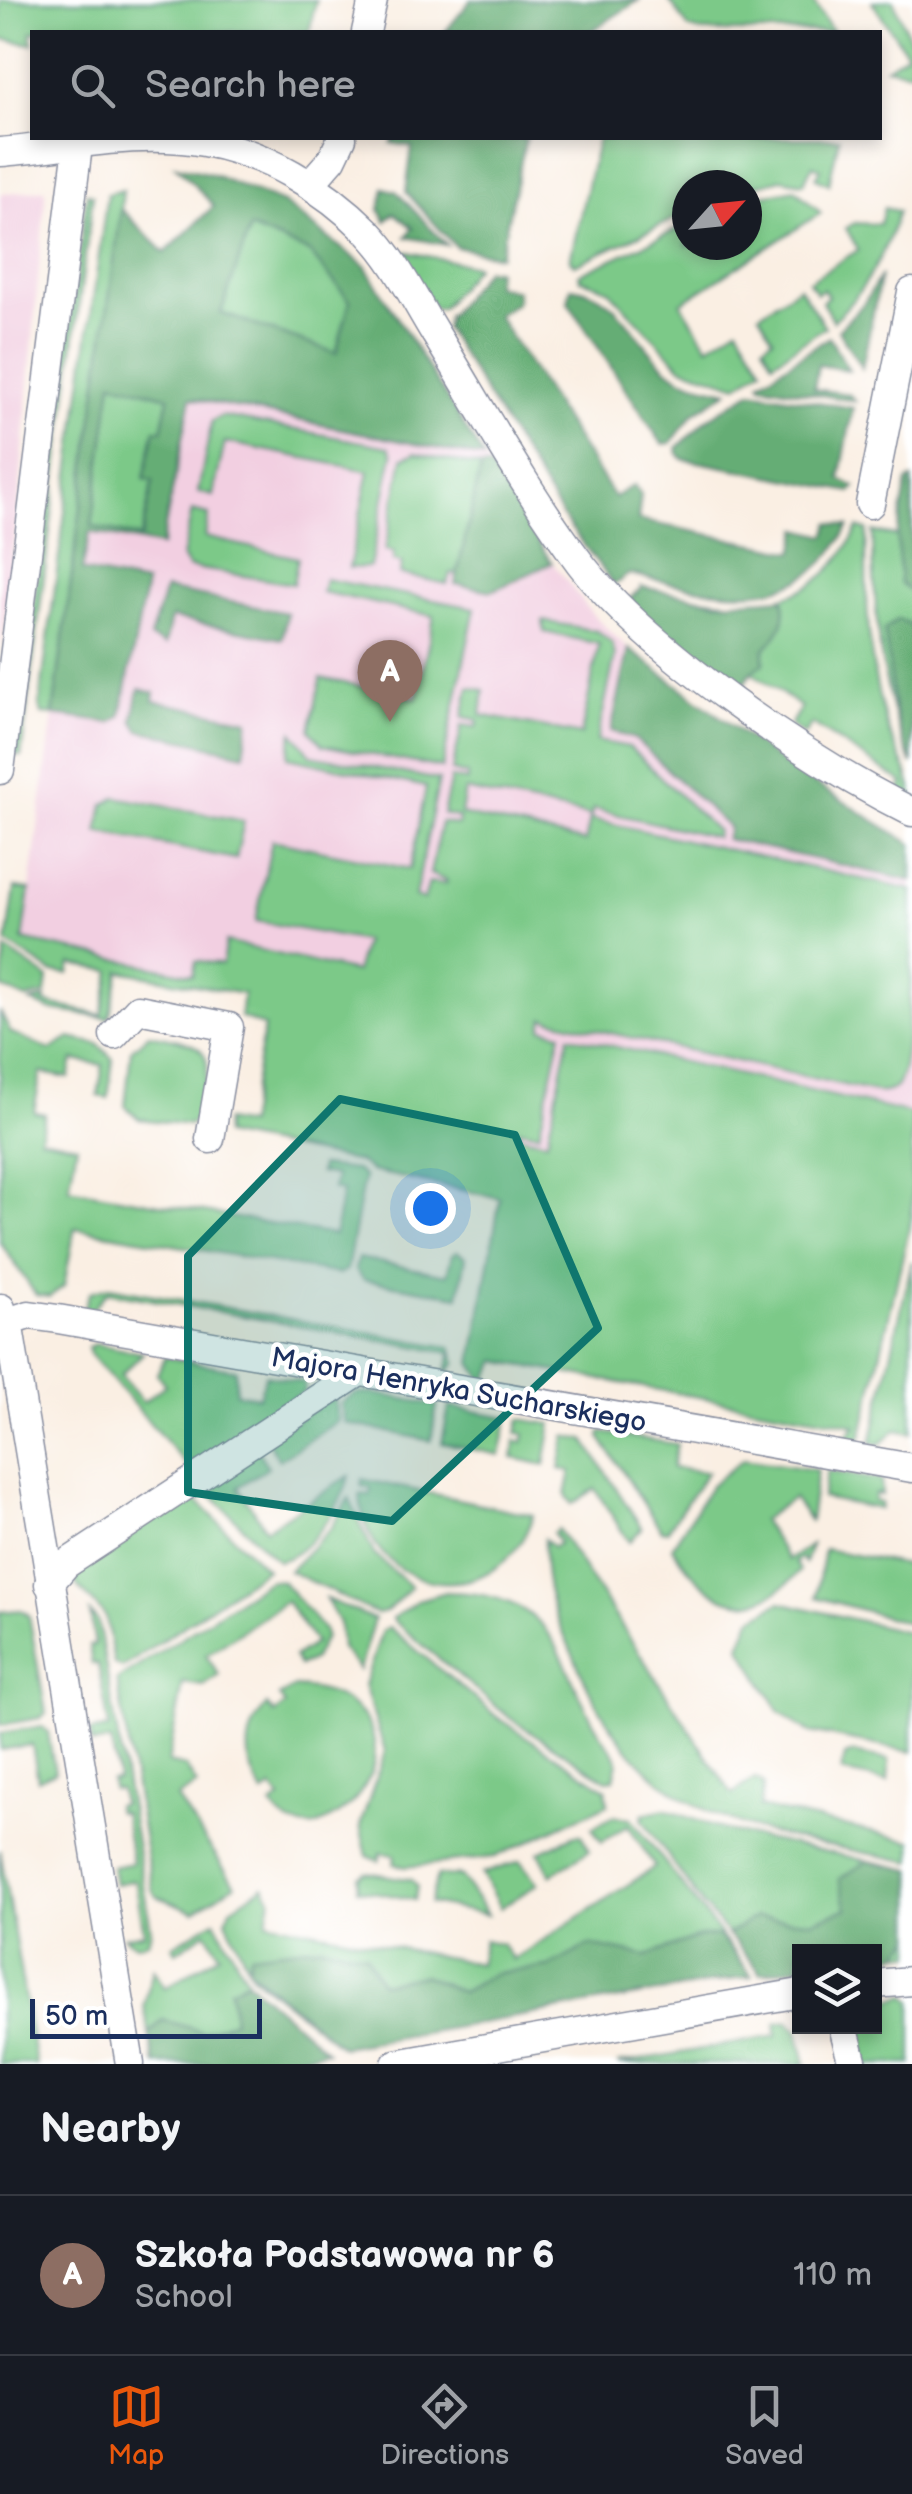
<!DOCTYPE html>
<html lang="en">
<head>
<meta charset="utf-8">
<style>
  body { margin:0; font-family:"Balsamiq Sans",sans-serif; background:#242831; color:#f1f3f6 }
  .controls { position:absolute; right:30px; bottom:30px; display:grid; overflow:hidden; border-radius:0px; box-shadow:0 5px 15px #0003 }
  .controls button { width:90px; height:90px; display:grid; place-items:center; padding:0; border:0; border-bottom:2px solid #363941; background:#171b24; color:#f1f3f6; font:50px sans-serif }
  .compass { position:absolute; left:672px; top:170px; width:90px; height:90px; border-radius:50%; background:#171b24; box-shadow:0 5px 15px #0003; rotate:63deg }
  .scale { position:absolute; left:30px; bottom:25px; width:232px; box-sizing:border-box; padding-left:10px; border:5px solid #1b2f5e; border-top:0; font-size:28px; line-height:35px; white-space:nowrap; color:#1b2f5e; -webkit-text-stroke:8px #fff; paint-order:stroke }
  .you { position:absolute; left:430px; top:1208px; width:35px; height:35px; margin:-25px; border:8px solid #fff; border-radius:50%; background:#1a73e8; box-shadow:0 0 0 15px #1a73e833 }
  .badge { display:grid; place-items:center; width:65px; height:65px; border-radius:50%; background:#ea580c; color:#fff; font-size:32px; font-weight:700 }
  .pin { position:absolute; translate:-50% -82px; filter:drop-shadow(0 2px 5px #0008) }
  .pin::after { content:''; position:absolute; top:52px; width:35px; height:30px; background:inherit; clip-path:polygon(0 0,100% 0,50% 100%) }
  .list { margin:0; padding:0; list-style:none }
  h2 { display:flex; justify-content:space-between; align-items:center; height:130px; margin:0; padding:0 40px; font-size:42px }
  h2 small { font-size:32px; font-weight:400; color:#9ea1a6 }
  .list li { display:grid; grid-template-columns:65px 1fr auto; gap:30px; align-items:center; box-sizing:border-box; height:160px; padding:0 40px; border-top:2px solid #363941 }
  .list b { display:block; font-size:38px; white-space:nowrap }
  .list p { margin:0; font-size:32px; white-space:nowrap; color:#9ea1a6 }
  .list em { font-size:32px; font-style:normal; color:#9ea1a6 }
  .icon { flex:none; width:55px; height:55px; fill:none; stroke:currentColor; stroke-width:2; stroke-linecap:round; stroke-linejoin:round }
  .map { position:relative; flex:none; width:912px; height:2064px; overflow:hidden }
  .search { position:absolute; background:#171b24; box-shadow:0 5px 15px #0003; left:30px; right:30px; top:30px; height:110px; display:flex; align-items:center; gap:25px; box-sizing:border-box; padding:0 35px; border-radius:0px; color:#9ea1a6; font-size:38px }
  .sheet { height:290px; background:#171b24 }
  nav { display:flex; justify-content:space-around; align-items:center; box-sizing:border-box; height:140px; border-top:2px solid #363941; background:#171b24; font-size:28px; color:#9ea1a6 }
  nav a { display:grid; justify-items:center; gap:5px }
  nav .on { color:#ea580c }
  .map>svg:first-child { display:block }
  .built { fill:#f2cfe1 }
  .green { fill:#7cc988; stroke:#4c7c73; stroke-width:2.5 }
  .forest { fill:#65ad74; stroke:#406e69; stroke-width:2.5; fill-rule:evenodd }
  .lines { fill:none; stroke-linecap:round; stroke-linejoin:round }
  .minor-casing { stroke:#8a8fa0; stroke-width:31 }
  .minor { stroke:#fff; stroke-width:28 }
  .marked { fill:#0f766e; fill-opacity:0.2; stroke:#0f766e; stroke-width:8; stroke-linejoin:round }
  .labels { text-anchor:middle; stroke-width:9; stroke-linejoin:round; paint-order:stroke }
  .street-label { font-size:28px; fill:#1b2f5e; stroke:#fff }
</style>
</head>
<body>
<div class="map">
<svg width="912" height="2064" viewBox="0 0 912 2064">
  <rect width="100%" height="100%" fill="#fff"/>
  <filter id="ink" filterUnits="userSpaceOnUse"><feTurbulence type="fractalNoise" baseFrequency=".01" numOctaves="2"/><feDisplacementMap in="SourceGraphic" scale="20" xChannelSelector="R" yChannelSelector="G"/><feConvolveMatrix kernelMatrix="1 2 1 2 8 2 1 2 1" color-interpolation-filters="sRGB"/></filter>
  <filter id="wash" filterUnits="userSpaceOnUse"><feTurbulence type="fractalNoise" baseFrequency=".0048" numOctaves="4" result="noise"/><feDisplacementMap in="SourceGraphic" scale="40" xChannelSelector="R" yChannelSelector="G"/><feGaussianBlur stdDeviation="2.25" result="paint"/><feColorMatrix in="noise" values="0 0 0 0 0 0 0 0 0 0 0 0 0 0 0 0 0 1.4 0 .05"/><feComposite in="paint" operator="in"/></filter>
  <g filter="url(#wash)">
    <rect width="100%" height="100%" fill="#faefe3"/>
    <g class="built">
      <path d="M176,166L211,174L283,203L365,266L538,544L593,615L629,649L785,765L912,844V1179L276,1136L319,1002L23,940L121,209L166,253L214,206Z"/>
      <path d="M46,189L18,505L0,653V194Z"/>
    </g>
    <g class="green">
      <path d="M0,0H316L309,32H32V44L0,39Z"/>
      <path d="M669,0H812L833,32H702L689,29Z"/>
      <path d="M893,0L912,43V72L886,67L907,53L872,2Z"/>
      <path d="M598,138H839L829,184L816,178L821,169L813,165L803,183L781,179L747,188L687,185V213L575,265L570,260Z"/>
      <path d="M176,166L211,174L283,203L365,266L484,458L191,398L161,546L78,529L53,715L42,714L39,707L107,194L123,190L121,209L165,253L214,206Z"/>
      <path d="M795,189L821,213L681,303L708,346L738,327L763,368L738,385L681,367L608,289L580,279L579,274L687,225V245H747V198Z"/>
      <path d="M87,193L93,195L21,756L14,755Z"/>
      <path d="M884,208L898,211C887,251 865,292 833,321L822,302L828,296L823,289L817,293L809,281L858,250L846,228L855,223L880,224Z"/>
      <path d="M398,250L476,266L442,308L434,309Z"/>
      <path d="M799,287L825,327L773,362L763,345L773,338L759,314Z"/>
      <path d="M222,416L389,447L393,454L370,567L349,568L369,471L225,442L213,496L198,492L212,421Z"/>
      <path d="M415,453L481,467L460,575L450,573L447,584L400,574L402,563L393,561L394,552L385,550L403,458Z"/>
      <path d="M912,479V764C880,693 873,609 873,532L897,536L907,482Z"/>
      <path d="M192,511L209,515L205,537L298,558L293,584L188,567L182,557Z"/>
      <path d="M858,528L867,530C864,593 868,668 888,729C897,755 912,773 912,801L899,794L903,783L812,724L804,735L790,725L801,707L751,672L741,690L642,587C732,604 809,626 858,528Z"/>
      <path d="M325,579L475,608L442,768L323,745L310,730L321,678L417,698L434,616L322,592Z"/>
      <path d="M543,621L597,631L612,643L615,656L597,741L629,747L717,831L716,837L593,809L591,816L465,790L461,814L585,842L590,819L912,890C912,927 912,1061 897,1086C891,1092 883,1093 875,1092L544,1018L542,1028L561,1033L539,1133L519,1129L518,1135L547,1141L569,1036L912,1114V1216L862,1434L854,1446L840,1444L856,1425L497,1361L485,1383L472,1363L500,1198L371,1171L359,1162L224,1135L225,1121L247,1125L264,1027L240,1017L243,994L120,971L109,1018L50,1010L31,1002L46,998L45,1003L102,1015L111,971L71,964L69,974L51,972L7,943L15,888L30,890L23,940L193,975L196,961L222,964L226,942L355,972L364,941L256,921L272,840L410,869L426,787L288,757L293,732L311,755L439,780L415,897L424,900L429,882L445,884L446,881L430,874L441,822L458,825L459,818L443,814L451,778L467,781V775L452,771L462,725L477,727L478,720L463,717L469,687L484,690L481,715L581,735L599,644L544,632Z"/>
      <path d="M116,797L244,821L236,859L98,832L104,805Z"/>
      <path d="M6,949L48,978L46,994L26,999L2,988Z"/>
      <path d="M0,1011L10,1032L50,1050L70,1038L98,1044L113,1059L108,1098L98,1096L103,1065L73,1060L69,1078L41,1073L34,1112L45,1114L40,1138L77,1145L69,1188L334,1235L342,1191L333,1189L335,1176L319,1173L320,1166L356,1170L364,1177L347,1270L339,1274L75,1228L64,1286L49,1297L36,1295L0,1242Z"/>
      <path d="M149,1034C217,1046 212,1051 200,1116L189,1125L139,1119L125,1106L131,1050Z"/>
      <path d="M457,1251L466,1257L459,1296L364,1280L355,1270L358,1258L447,1275L452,1254Z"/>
      <path d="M912,1261V1433L896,1430L881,1444L871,1443Z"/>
      <path d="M109,1287L451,1347L456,1362L445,1376L452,1353L107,1292L91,1311L83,1310L90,1292Z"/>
      <path d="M95,1344L143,1353L121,1375L143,1402L165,1385L157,1374L165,1357L236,1370V1393L259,1397L265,1375L304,1382L305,1391L257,1428L251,1420L244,1425L249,1434L189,1468L90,1354L88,1347Z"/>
      <path d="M372,1393L437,1405L431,1441L345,1423L341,1403L355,1394Z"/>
      <path d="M334,1396L338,1421L279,1460L266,1439Z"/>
      <path d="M449,1407L508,1417L500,1455L442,1443Z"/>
      <path d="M520,1419L552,1424L545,1465L513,1458L516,1440L523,1442L525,1434L517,1433Z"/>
      <path d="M601,1432L677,1444L672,1468L707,1472L667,1531L661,1530L600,1437Z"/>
      <path d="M566,1436L585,1440L642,1528L629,1542L595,1489L572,1504L566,1495L571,1471L560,1469Z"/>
      <path d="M255,1447L268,1467L238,1487L266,1529L349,1476C343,1504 307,1557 277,1561L204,1488Z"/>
      <path d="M743,1459L817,1470L810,1521L793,1498L762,1520L788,1560L811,1545L805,1563L801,1558L795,1562L800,1571C749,1628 707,1600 672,1547L711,1485Z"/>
      <path d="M827,1471L881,1480L882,1495L875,1494L874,1501L881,1503L880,1509L822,1498Z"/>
      <path d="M362,1479L533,1515C501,1617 365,1598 360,1494L370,1495L371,1488L361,1486Z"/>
      <path d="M190,1494L266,1569L122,1668L114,1664L106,1617L76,1584L73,1571Z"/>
      <path d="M349,1498L374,1554L411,1587L386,1612L377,1614L289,1571L330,1529Z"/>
      <path d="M558,1529L732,1794L755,1779L764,1784L760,1807L912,1841V1862C758,1830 652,1831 580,1670C556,1617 543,1599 544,1539L553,1547L559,1543L553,1533Z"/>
      <path d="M824,1549L912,1566V1624L816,1597Z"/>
      <path d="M269,1580L282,1581L324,1630L325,1637L314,1659L299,1666L294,1657L315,1643L286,1601L206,1655L219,1675L204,1686L183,1683L168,1763L186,1767L197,1785L177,1798L235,1885L194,1911L156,1896L152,1889L117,1680Z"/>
      <path d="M445,1592C573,1592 552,1674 614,1753L618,1762L614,1779L606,1780L511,1719L395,1622L393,1618L418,1600Z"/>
      <path d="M326,1599L374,1619L359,1670L341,1648L339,1623Z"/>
      <path d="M780,1602L912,1633V1752L810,1732L796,1724L779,1711L740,1646L751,1619Z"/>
      <path d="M21,1610L29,1615L46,1713L40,1718L0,1725V1612Z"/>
      <path d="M90,1613L98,1621L151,1930L148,1942L136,1945L124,1937L144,1933L135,1880L115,1884L112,1867L132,1863L123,1812H117L115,1806L122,1804L119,1789H112L111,1781L118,1780L111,1741L92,1744L90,1732L109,1728L98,1664H92L89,1646L95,1645Z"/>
      <path d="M389,1627L501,1720L606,1789L608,1804L495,1857L405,1867L394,1864L395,1855L381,1853L379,1861L367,1856L360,1826L385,1752L364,1685L382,1631Z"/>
      <path d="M295,1687C400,1692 397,1797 312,1827C294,1827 282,1821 272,1806L280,1799L272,1788L263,1794C244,1765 242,1732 267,1705L274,1714L285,1705L279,1696Z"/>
      <path d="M42,1726L48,1732L55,1772L38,1780L32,1745L0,1750V1733Z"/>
      <path d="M853,1753L889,1760L888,1782L842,1772L845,1756Z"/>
      <path d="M664,1809L728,1831L912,1870V1954L800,1952L799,1967L761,1973L702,1904L642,1819L643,1814Z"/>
      <path d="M613,1816L631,1818L752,1976L342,2047L252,1976L226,1920L231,1908L264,1886L271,1898L267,1921L479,1964L484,1940L502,1944L513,1960L655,1867L628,1825L602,1842L592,1828Z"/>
      <path d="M575,1835H581L590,1850L551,1875L539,1852Z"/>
      <path d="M0,1850L36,2064H0Z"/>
      <path d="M520,1861L538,1884L500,1908L482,1874Z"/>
      <path d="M366,1872L412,1880L417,1886L415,1900L358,1889L359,1877Z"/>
      <path d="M458,1875L462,1877L487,1915L430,1903L437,1876Z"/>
      <path d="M215,1920L252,1989L327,2051L254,2064H155L144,2006L153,1969L165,1988L220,1954L206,1932L176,1952L172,1946Z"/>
      <path d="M906,1995L912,2001V2064H866L860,2027L874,2026L875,2004Z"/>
      <path d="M787,2021L798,2030L806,2064H617L777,2036L776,2023Z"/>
    </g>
    <g class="forest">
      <path d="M471,0H639L590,32H445Z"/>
      <path d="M394,138H526L500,256L456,247L406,192L412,147L392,143Z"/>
      <path d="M176,166L211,174L283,203L365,266L484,458L191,398L161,546L90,532L82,571L146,584L121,716L111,723L53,715L121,209L165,253L214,206ZM250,228L309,252L350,301L336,353L221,313ZM112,382L169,397L162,430L155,429L144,479L153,481L141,538L92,526Z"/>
      <path d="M384,188L396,191L447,245L406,237L413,228L394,213L386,221L380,210Z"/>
      <path d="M486,269L497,270L495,285L517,291L516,303L497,315L614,497L634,485L641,495L638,520L794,552L799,529L826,536L830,523L849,526C799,621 716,592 629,574L614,585L562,516L445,328L448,316Z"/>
      <path d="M881,275L862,368L838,330L864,303Z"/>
      <path d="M571,287C624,293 636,348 676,375C689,384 713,387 728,391L693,414L671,443L662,444L568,302Z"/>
      <path d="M829,337L849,370L818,365L814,389L849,394L855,401L762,385L760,382Z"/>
      <path d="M752,391L853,408L840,479L855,487L851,492L683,459L678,454L677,448L706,420Z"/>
      <path d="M481,467H490L552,563L492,591L455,584Z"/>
      <path d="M912,479V590L910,591L900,583L897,536L907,482Z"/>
      <path d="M642,587L719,602L783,598C789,620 779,634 764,650V663L751,672L741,690L655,627L628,600Z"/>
      <path d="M165,589L287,613L282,639L171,618L165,645L150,638Z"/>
      <path d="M898,619L912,625V764C888,712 894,683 884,630Z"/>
      <path d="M629,649L785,765L912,844V881L726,839L729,828L635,739L611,731Z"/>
      <path d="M139,689L155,693L154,701L249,720L244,754L139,730L133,720Z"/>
      <path d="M868,1861L912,1870V1937L898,1955L800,1952L799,1967L761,1973L728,1934L755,1917L811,1921L847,1909L839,1879Z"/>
      <path d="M701,1936H719L752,1976L342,2047L248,1969L250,1954L322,1945L366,1954L381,1983L424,1975L461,1992L495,1973L548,1967L590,1945L647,1956Z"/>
      <path d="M247,1981L327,2051L254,2064H155L149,2033L163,2020L204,2032L234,2020L230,1989Z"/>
    </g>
  </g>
  <g filter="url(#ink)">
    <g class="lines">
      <defs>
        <g id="minor">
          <path d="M366,32L373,0"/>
          <path d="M0,152C66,147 139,130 204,142C266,153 324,188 368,232C396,261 414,299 435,333C482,410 526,491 580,563C649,653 811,762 912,812"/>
          <path d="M310,184L332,159L342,138"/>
          <path d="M870,504L912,292"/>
          <path d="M0,770L78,146"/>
          <path d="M114,1035L138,1009L229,1027L210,1139"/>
          <path d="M1,1308L10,1334L130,2064"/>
          <path d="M7,1322L29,1315L58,1319L912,1468"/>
          <path d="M49,1584L66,1564L359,1372"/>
          <path d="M874,1984L912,1981"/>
          <path d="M843,2026L853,2064"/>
          <path d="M396,2064L800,1993"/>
        </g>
      </defs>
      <use href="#minor" class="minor-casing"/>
      <use href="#minor" class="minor"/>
    </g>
  </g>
  <path class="marked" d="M340,1099L515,1135L598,1328L392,1521L188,1492V1256Z"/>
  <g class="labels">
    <g class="street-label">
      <text transform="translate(459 1389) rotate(10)" y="10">Majora Henryka Sucharskiego</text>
    </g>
  </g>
</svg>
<div class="controls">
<button><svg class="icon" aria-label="layers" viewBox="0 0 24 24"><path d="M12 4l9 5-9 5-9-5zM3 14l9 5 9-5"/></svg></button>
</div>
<svg class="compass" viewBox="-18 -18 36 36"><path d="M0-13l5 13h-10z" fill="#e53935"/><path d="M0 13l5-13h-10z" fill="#9ea1a6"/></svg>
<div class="scale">50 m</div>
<div class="you"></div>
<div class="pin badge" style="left:390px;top:722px;background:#8d6e63">A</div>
<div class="search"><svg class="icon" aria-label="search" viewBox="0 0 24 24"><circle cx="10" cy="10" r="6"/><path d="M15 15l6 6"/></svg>Search here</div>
</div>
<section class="sheet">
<h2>Nearby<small></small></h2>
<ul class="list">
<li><span class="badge" style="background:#8d6e63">A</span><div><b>Szkoła Podstawowa nr 6</b><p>School</p></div><em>110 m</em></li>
</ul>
</section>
<nav>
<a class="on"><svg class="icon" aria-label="map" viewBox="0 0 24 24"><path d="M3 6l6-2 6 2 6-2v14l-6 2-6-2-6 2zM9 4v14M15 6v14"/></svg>Map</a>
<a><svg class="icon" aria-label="directions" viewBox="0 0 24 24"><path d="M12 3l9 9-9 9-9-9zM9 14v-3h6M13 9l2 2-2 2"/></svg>Directions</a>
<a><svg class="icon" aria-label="saved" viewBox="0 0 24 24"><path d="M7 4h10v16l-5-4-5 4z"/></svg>Saved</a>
</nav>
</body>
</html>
